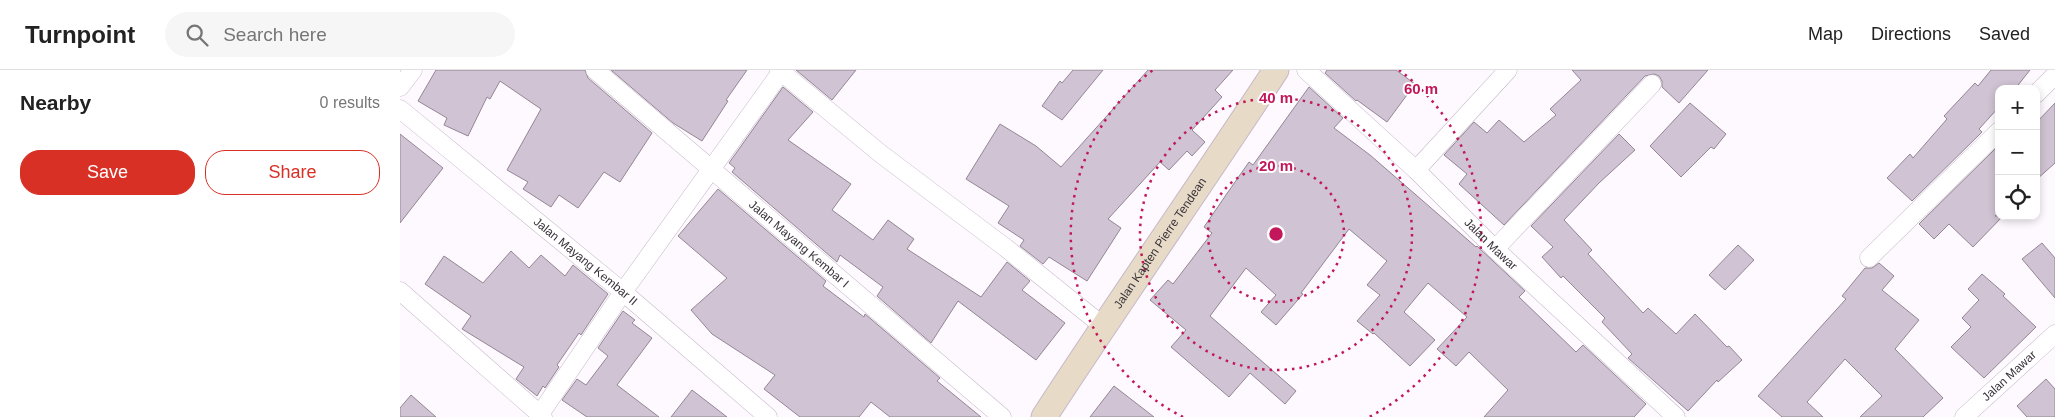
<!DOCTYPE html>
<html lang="en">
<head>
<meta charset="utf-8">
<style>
  body { margin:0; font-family:Helvetica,sans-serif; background:#f6f6f6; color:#222 }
  .controls { position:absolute; right:15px; top:15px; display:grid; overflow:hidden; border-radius:10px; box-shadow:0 2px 8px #0003 }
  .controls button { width:45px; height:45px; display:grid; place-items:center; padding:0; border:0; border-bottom:1px solid #e0e0e0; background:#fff; color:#222; font:25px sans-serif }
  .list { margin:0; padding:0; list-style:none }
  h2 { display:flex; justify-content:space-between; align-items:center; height:65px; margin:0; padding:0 20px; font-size:21px }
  h2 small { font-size:16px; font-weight:400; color:#767676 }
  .actions { display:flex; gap:10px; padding:15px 20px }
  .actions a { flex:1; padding:11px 0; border:1px solid #d93025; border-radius:20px; text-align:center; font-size:18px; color:#d93025 }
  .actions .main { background:#d93025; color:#fff }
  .icon { flex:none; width:28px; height:28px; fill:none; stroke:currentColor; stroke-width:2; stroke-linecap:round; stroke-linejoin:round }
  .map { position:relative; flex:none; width:1655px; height:347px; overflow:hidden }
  header { display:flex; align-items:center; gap:30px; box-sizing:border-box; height:70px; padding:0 25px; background:#fff; border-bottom:1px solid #e0e0e0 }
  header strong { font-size:24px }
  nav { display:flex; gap:28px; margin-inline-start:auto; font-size:18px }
  .search { width:350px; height:45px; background:#f6f6f6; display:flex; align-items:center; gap:12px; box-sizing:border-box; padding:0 18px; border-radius:28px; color:#767676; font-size:19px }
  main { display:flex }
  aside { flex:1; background:#fff }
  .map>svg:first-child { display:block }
  .building { fill:#d0c3d3; stroke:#938695 }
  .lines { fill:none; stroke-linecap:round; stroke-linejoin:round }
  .minor-casing { stroke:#c6b9c9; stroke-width:19 }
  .secondary-casing { stroke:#c6b9c9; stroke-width:27 }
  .minor { stroke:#fff; stroke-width:18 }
  .secondary { stroke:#e7dac6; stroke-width:25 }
  .ring { fill:none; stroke:#c2185b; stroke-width:2.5; stroke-dasharray:2.5 5 }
  .labels { text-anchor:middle; stroke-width:4; stroke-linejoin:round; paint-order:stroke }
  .street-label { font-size:12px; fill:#383239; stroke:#fff }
  .centre { fill:#c2185b; stroke:#fff; stroke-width:2.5 }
  .ring-label { font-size:15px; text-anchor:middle; font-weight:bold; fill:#c2185b; stroke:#fff; stroke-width:4; stroke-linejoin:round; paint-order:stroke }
</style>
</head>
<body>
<header>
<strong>Turnpoint</strong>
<div class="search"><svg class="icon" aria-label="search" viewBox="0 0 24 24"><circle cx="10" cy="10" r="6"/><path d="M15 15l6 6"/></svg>Search here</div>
<nav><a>Map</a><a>Directions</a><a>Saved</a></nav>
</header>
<main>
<aside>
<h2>Nearby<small>0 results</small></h2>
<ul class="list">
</ul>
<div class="actions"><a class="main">Save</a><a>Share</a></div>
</aside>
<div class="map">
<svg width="1655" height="347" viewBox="0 0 1655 347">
  <rect width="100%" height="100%" fill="#fef8ff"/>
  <g class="building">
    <path d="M36,0H185L188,8L252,63L220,112L204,102L178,138L159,125L151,137L123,119L128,112L107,100L141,39L100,11L90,29L87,27L68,66L44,55L47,48L18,31Z"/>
    <path d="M211,0H347L326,30L328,31L302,71L273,53Z"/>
    <path d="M396,0H456L432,30Z"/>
    <path d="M673,0H703L662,50L642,36L660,11L662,13Z"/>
    <path d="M748,0H833L815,20L822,27L792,60L805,72L792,86L787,81L769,100L760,92L708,149L721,158L687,211L649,187L643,194L620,176L624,170L598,153L609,136L566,109L600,54L636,76L661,97Z"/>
    <path d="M927,0H996L1015,14L987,52L957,30L956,31L925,3Z"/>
    <path d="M1172,0H1308L1279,33L1262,17V11L1259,6L1254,4L1245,6L1104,155L1059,114L1067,104L1044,85L1074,52L1087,63L1099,50L1124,72L1156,45L1150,39L1181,10Z"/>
    <path d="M1591,0H1630L1615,19H1599V37L1579,59L1582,62L1512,131L1487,108L1510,84L1513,88L1547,49L1544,46L1575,13L1578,16Z"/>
    <path d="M383,17L413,42L388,70L451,114L432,140L473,170L488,150L514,169L507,179L581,227L607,192L630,211L622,220L665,253L636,290L558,231L531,273L477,226L483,217L440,185L437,192L332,102L335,98L329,93Z"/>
    <path d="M909,17L943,48L934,58L970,85L1076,177L1077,176L1125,221L1119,227L1176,282L1183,275L1246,334L1234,347H1084L1108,320L1069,282L1056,296L1037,279L1067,247L1028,213L1004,242L1035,270L1010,296L974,263L973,264L957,251L980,225L967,215L987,191L949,159L901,223L903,224L876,255L861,242L876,225L846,198L810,246L896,321L885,334L850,303L829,327L771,277L786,260L750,230L768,210L773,214L812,163L804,157L828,122L849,92L853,95Z"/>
    <path d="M1290,33L1326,64L1314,79L1311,77L1281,107L1250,76Z"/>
    <path d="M1655,33V93L1636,110V53Z"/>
    <path d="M0,64L43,98L0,153Z"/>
    <path d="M1219,64L1235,80L1199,113L1164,150L1192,180L1188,184L1243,243L1248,238L1276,264L1295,244L1327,277L1329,276L1342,290L1318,312L1317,310L1288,341L1228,288L1232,284L1202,252L1205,248L1163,206L1161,208L1142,187L1153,177L1131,156Z"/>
    <path d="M1597,77L1599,143L1595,146H1603L1573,177L1549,154L1534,169L1519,154Z"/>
    <path d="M318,119L426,211L423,216L464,247L465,244L540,308L537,311L581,347H490L471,332L459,347H400L364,319L375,305L312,264L291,240L327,208L278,166Z"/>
    <path d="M1642,173L1655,188V228L1622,189Z"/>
    <path d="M1338,175L1354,190L1325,220L1309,205Z"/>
    <path d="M111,181L129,198L141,185L165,206L173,195L208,224L181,265L179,263L157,295L159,297L145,318L143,316L137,326L116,309L124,297L62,259L71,246L25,214L44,186L83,213Z"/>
    <path d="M1479,193L1494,206L1482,220L1519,250L1495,279L1543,328L1523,347H1460L1482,326L1445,289L1407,332L1423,347H1382L1358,326L1446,229L1442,226L1465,198H1472Z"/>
    <path d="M1582,204L1605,224L1603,226L1636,257L1584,308L1551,277L1571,257L1562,248L1579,230L1568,219Z"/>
    <path d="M223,241L235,250L232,253L252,268L217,315L259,347H187L162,330L177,309L186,315L208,286L198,278Z"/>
    <path d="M1646,309L1655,319V347H1627L1617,336Z"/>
    <path d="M714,316L754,347H690Z"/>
    <path d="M292,320L327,347H271Z"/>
    <path d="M11,325L36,347H0V338Z"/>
  </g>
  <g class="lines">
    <defs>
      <g id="minor">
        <path id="s1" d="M195,0L602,347"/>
        <path d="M379,0L481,84L606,178L703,256"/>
        <path id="s2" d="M906,0L1016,100L1095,179L1276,347"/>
        <path d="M0,17L13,0"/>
        <path d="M1636,24L1655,5"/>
        <path id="s3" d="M0,39L223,222L368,347"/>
        <path d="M1016,100L1108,0"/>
        <path d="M1095,179L1252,14"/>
        <path d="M1469,188L1599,61"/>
        <path d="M0,221L143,347"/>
        <path d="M138,347L223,222L381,2"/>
        <path id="s4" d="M1564,347L1655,264"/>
      </g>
      <g id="secondary">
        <path id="s5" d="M644,347C720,230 800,116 876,0"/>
      </g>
    </defs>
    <use href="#minor" class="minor-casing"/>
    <use href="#secondary" class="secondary-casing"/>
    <use href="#minor" class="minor"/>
    <use href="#secondary" class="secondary"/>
  </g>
  <g class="ring">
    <circle cx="876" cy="164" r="68"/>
    <circle cx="876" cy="164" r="136"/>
    <path d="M783 347A205 205 0 0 1 753 0M999 0A205 205 0 0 1 969 347"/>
  </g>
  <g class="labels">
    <g class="street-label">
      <text dy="4" stroke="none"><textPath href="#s1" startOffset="268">Jalan Mayang Kembar I</textPath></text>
      <text dy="4" stroke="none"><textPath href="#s5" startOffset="209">Jalan Kapten Pierre Tendean</textPath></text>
      <text dy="4" stroke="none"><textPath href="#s2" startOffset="254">Jalan Mawar</textPath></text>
      <text dy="4" stroke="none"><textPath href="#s3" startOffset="240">Jalan Mayang Kembar II</textPath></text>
      <text dy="4" stroke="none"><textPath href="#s4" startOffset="61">Jalan Mawar</textPath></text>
    </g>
  </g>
  <circle cx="876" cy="164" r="8" class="centre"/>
  <g class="ring-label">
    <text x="1021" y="24">60 m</text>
    <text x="876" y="33">40 m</text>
    <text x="876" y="101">20 m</text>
  </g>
</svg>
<div class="controls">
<button>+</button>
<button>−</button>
<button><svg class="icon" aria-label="locate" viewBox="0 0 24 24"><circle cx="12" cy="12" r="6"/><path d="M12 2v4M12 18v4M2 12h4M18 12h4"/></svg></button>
</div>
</div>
</main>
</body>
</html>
